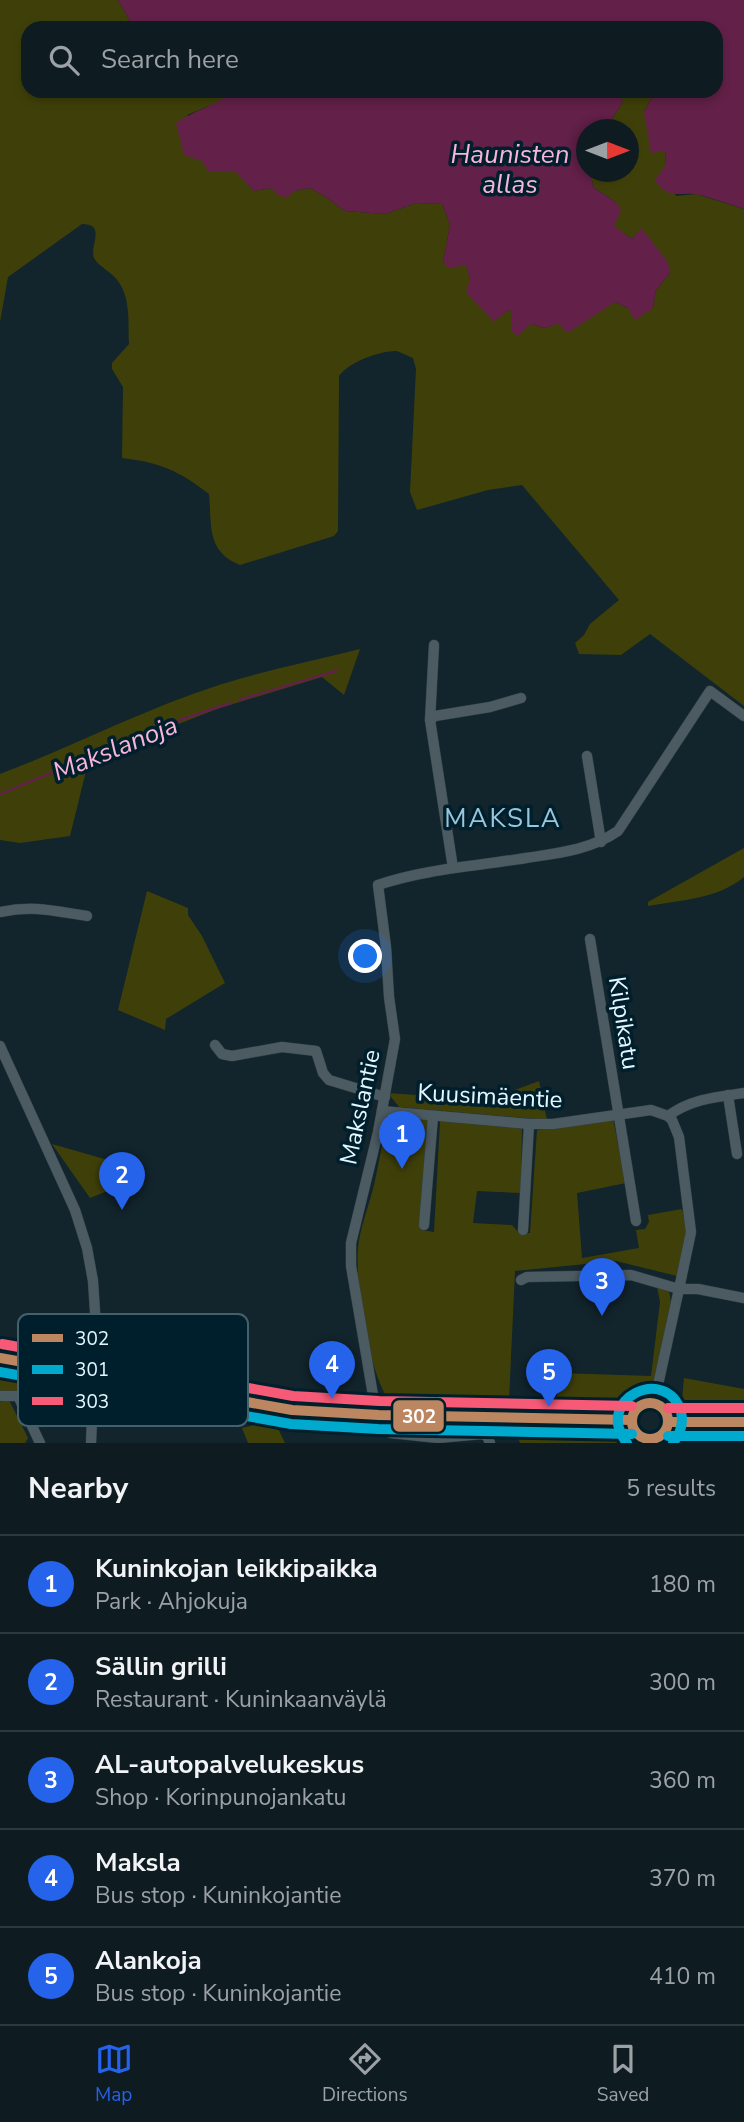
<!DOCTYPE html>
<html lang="en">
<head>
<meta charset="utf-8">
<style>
  body { margin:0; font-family:"Nunito Sans",sans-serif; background:#17242a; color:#f1f3f6 }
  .compass { position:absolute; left:576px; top:119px; width:63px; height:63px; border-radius:50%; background:#0e1b21; box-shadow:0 4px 10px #0003; rotate:90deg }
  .you { position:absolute; left:366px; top:957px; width:24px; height:24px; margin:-18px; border:5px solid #fff; border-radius:50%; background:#1a73e8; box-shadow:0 0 0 10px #1a73e833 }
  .badge { display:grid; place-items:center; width:46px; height:46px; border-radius:50%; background:#2563eb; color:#fff; font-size:23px; font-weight:700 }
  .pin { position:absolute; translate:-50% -58px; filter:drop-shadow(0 2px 4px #0008) }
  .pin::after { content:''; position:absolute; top:37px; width:24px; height:21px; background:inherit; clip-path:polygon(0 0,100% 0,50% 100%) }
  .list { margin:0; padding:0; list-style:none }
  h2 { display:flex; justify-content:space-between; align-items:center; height:91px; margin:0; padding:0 28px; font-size:30px }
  h2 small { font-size:23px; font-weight:400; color:#9ba1a5 }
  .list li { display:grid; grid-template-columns:46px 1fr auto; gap:21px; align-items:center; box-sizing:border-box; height:98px; padding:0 28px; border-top:2px solid #2e393f }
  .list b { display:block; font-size:26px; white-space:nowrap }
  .list p { margin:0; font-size:23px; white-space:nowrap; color:#9ba1a5 }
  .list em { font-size:23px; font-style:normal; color:#9ba1a5 }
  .icon { flex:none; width:38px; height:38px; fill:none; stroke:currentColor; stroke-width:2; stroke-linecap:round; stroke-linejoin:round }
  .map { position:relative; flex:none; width:744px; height:1443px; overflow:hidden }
  .search { position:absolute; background:#0e1b21; box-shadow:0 4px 10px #0003; left:21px; right:21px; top:21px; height:77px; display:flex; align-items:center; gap:18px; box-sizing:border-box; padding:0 24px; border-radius:21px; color:#9ba1a5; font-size:26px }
  .sheet { height:581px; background:#0e1b21 }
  nav { display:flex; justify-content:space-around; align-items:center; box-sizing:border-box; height:98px; border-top:2px solid #2e393f; background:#0e1b21; font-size:19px; color:#9ba1a5 }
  nav a { display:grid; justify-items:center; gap:4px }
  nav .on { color:#2563eb }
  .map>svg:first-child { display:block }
  .green { fill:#3f4009 }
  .water { fill:#632049 }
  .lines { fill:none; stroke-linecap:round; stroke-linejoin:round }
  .stream { stroke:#632049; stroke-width:2.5 }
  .minor-casing { stroke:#334046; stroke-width:11 }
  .major-casing { stroke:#334046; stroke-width:14 }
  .minor { stroke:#4c5b62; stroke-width:10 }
  .major { stroke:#585e61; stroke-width:12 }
  .bus-1-casing { stroke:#001f2c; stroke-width:16 }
  .bus-2-casing { stroke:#001f2c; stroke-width:16 }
  .bus-3-casing { stroke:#001f2c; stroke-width:16 }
  .bus-1 { stroke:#bb8660; stroke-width:10 }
  .bus-2 { stroke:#00a9ce; stroke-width:10 }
  .bus-3 { stroke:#f75a77; stroke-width:10 }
  .labels { text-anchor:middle; stroke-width:7; stroke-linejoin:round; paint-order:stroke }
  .street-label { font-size:24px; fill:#e4f6fe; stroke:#001f2c }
  .water-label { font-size:26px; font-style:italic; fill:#f9b5d7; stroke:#001f2c }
  .neighbourhood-label { font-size:26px; letter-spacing:2px; fill:#99c6db; stroke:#001f2c }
  .key { fill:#001f2c; stroke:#44606b; stroke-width:2 }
  .key-label { font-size:19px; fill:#e4f6fe }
  .line-badge { stroke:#001f2c; stroke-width:2.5 }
  .badge-label { font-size:19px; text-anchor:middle; font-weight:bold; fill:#fff }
</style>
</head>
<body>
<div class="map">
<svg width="744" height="1443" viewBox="0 0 744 1443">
  <rect width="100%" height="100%" fill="#12242c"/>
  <g class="green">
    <path d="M0,0H118L134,28H28V91H232L221,101L187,115L254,191L272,188L294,191L310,188L324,196L345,211L385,214L416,203L442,204L450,224L443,263L466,264L470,279L494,321L507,311L512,310L531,324L545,328L615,302L628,308H653L656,290L670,273L641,229L632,239L613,226L617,203L593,187L591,172H628V130L605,129L623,102L616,91H655L644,112L666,151L665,166L676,196L696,194L744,209V706L650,634L621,655L579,654L575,643L584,635L590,624L619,600L522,485L488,490L417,510L410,492L416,369L413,358C408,356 401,352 396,351C379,351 349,362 339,376L338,531L334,536L240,565C206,551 212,526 209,494C178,470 161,463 122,458L123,387L112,369V363L129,344C128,323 131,299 118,281C112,272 99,267 94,258C89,246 107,224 82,224L8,277L0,322Z"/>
    <path d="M360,649L344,695L322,677L217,709L89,759L70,836L20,843L0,840V774C74,746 144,709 219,685C265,670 313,661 360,649Z"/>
    <path d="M744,848V877C718,899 681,900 648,906V902Z"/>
    <path d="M147,891L188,908V915L202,936L225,983L166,1019L165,1030L118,1010Z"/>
    <path d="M539,1081L547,1120L399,1107L388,1093L488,1100Z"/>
    <path d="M387,1117L428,1119L422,1230L434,1232L440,1121L501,1125L522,1129L521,1193L477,1191L473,1223L512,1225L519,1233H530L537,1130L613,1119L626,1183L577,1193L582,1258L639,1248L636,1230L645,1229L649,1222L648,1215L682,1209L688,1232L677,1276L616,1261L515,1271L509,1400L385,1394C368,1363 355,1283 358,1248C360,1227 369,1206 374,1185C379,1163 383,1140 387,1117Z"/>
    <path d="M52,1144L143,1170V1177L90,1198Z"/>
    <path d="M657,1287L669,1292C676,1309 658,1364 653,1384L608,1402L556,1405L559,1373L651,1376L660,1302Z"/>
    <path d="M0,1374L65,1385L68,1388L67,1397L60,1398L26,1393L0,1394Z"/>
    <path d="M684,1378L744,1389V1408L691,1406L682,1400Z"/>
    <path d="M9,1400L28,1438L25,1443H0V1402Z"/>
    <path d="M274,1420L285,1443H248L242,1428Z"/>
    <path d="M612,1430L628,1435L634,1443H520L516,1433Z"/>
  </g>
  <g class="water">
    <path d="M118,0H744V209C729,204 715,199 700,195C681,190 669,202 655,180L665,166L666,151L651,153L644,112L655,91H716V28H134Z"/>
    <path d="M232,91H616L623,102L605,129L586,130V172H591L593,187L617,203L621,211L614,226L632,239L641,228L668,262L670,273L656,290L653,308L635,320L628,308L615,302L569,332L563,330L560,323L545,328L531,324L518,336L511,331L512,310L507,311L494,322L466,292L470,279L466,265L449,268L443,263L450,224L442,204L416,203L385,214L345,211L324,196L310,188L294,191L287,198L276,194L272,188L254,191L235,171H208L202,161L184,155L176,123C194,110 217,106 232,91Z"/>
  </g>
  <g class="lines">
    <g class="stream">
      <path d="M239,700L336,671"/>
      <path d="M0,794L182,719L231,703"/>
    </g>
    <defs>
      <g id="minor">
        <path d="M434,645L430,720L453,868"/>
        <path d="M430,720L435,716L490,707L521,698"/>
        <path d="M587,756L601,842"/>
        <path d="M0,912C34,905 54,911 87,916"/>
        <path d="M590,939L636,1221"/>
        <path d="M215,1045L222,1054L232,1056L282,1047L316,1051L323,1073L329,1080L385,1097"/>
        <path d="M0,1046L75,1210L87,1248L93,1281L96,1327L91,1443"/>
        <path d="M728,1095L737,1154"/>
        <path d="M382,1111L529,1124H553L651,1110L668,1116L672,1120L679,1137L691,1232L679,1289L631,1275L527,1277L521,1280"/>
        <path d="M668,1116C691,1099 716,1097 744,1093"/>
        <path d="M424,1225L433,1116"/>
        <path d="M523,1230L529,1124"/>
        <path d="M0,1396H18L40,1443"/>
        <path d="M654,1403L679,1289H698L744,1298"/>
        <path d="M647,1439V1443"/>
        <path d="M490,1443L487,1436L482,1434L438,1438L391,1433L384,1430L374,1401L351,1266V1243L378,1132L395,1039L389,997L386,947L378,885C425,869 477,866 526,858C559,853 590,850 618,831L710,691L744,716"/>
      </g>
      <g id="major">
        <path d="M0,1358L121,1377L219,1396"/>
        <path d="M0,1369C70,1380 139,1396 209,1402C349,1413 491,1422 632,1420"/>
        <circle cx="650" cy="1421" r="18"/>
        <path d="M668,1422H744"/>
      </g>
    </defs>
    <use href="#minor" class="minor-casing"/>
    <use href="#major" class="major-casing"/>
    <use href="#minor" class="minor"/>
    <use href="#major" class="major"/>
    <defs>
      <g id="bus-1">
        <path d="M0,1358L292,1410L379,1415L632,1420"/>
        <circle cx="650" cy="1421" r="18"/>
        <path d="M668,1422H744"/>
      </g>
      <g id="bus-2">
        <path d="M0,1372L291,1424L378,1429L632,1434"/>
        <path d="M668,1436H744"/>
        <path d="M627,1443C592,1399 667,1364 681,1412C684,1424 680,1434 673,1443"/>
      </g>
      <g id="bus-3">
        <path d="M2,1344L293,1396L379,1401L632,1406"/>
        <path d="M668,1408H744"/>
      </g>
    </defs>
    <use href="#bus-1" class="bus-1-casing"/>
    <use href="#bus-2" class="bus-2-casing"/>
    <use href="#bus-3" class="bus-3-casing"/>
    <use href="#bus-1" class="bus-1"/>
    <use href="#bus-2" class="bus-2"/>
    <use href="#bus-3" class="bus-3"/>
  </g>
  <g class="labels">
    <g class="street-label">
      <text transform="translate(624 1023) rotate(81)" y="8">Kilpikatu</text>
      <text transform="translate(490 1096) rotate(3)" y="8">Kuusimäentie</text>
      <text transform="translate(360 1107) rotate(-78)" y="8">Makslantie</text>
    </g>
    <g class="water-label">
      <text x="510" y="163">Haunisten<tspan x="510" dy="30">allas</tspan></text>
      <text transform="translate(115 748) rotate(-22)" y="9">Makslanoja</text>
    </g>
    <g class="neighbourhood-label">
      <text x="503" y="827">MAKSLA</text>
    </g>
  </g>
  <rect x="18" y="1314" width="230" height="112" rx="10" class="key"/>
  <rect x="32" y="1334" width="31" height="8" fill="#bb8660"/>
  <rect x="32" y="1365" width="31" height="9" fill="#00a9ce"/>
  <rect x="32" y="1397" width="31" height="8" fill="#f75a77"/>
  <g class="key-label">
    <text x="75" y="1345">302</text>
    <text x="75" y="1376">301</text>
    <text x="75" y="1408">303</text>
  </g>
  <rect class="line-badge" x="392" y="1399" width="53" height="34" rx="7" fill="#bb8660"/>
  <g class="badge-label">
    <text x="419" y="1423">302</text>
  </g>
</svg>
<svg class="compass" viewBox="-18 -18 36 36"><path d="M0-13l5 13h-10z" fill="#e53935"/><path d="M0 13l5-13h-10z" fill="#9ba1a5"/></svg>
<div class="you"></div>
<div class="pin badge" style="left:402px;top:1169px">1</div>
<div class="pin badge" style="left:122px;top:1210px">2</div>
<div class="pin badge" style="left:602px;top:1316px">3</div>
<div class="pin badge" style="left:332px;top:1399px">4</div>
<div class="pin badge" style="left:549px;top:1407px">5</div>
<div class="search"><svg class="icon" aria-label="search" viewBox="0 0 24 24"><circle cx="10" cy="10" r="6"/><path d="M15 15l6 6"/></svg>Search here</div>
</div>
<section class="sheet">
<h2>Nearby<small>5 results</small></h2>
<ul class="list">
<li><span class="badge">1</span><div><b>Kuninkojan leikkipaikka</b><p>Park · Ahjokuja</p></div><em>180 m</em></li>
<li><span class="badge">2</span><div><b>Sällin grilli</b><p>Restaurant · Kuninkaanväylä</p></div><em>300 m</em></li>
<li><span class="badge">3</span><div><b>AL-autopalvelukeskus</b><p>Shop · Korinpunojankatu</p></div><em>360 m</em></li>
<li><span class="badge">4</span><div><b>Maksla</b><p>Bus stop · Kuninkojantie</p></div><em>370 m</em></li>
<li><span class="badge">5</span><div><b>Alankoja</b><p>Bus stop · Kuninkojantie</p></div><em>410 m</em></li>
</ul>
</section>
<nav>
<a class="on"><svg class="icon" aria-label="map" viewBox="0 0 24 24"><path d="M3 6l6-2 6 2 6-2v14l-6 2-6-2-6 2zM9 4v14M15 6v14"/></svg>Map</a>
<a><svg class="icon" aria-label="directions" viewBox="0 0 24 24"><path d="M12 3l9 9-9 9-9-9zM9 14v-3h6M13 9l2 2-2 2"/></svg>Directions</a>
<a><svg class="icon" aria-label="saved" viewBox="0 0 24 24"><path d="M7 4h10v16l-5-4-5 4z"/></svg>Saved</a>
</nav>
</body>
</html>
